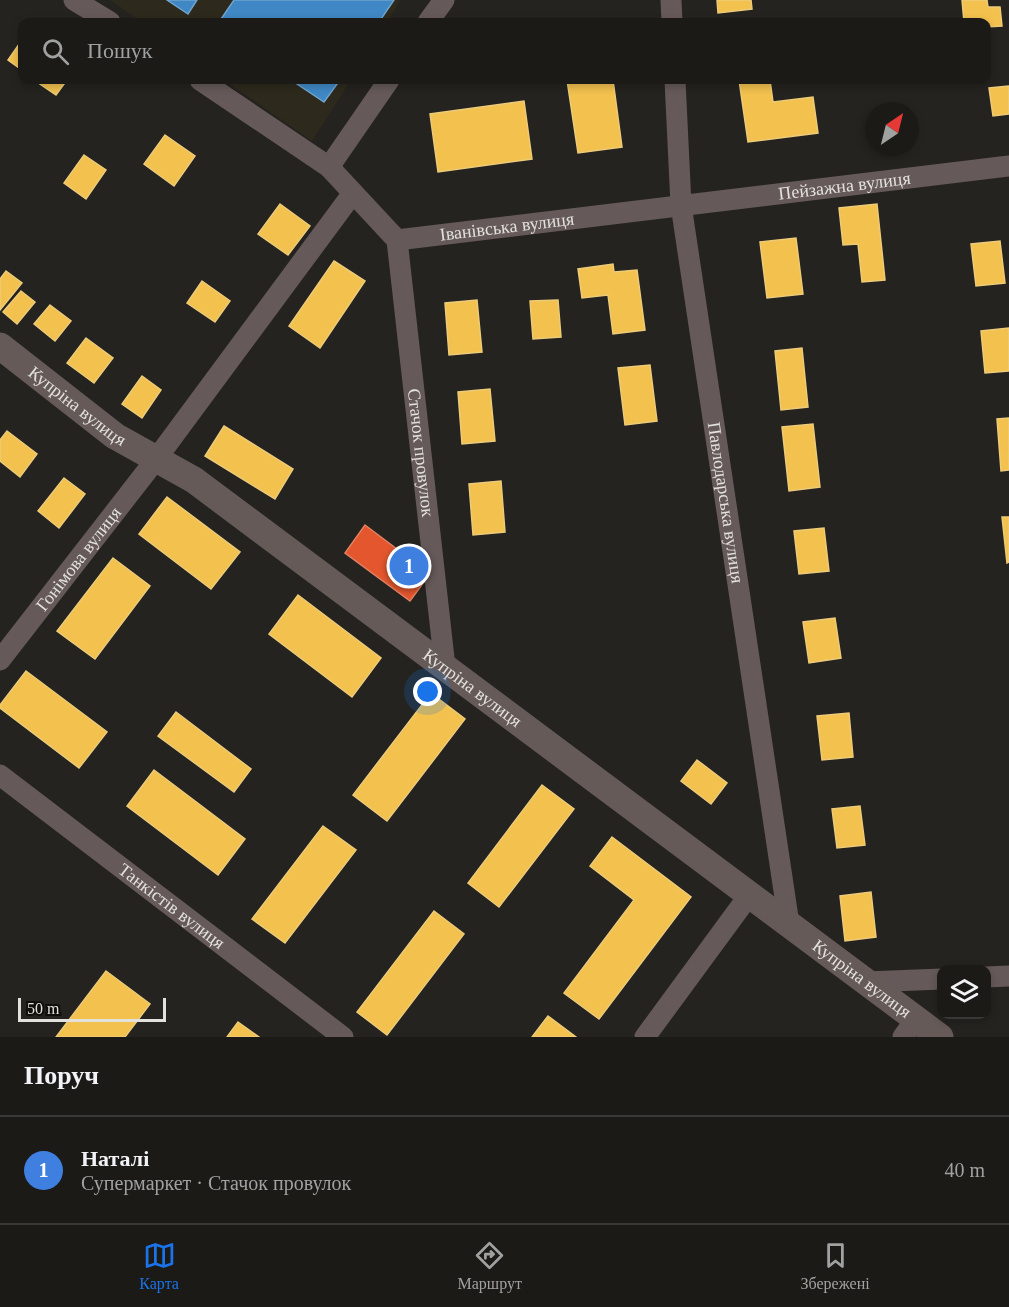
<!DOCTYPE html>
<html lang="uk">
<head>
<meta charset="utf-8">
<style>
  body { margin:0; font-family:Georgia,serif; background:#242320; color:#f1f3f6 }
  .controls { position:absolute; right:18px; bottom:18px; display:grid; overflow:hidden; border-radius:12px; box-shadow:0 3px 9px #0003 }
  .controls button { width:54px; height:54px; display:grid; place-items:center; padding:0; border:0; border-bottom:2px solid #393836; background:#1b1a17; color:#f1f3f6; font:30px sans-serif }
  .compass { position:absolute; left:865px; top:102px; width:54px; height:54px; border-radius:50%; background:#1b1a17; box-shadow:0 3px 9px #0003; rotate:35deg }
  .scale { position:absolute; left:18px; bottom:15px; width:148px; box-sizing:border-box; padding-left:6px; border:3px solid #e2e1db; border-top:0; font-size:16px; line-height:21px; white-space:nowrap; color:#e2e1db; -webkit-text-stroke:4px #0f0e0a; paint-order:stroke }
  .you { position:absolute; left:428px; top:692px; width:21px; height:21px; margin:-15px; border:4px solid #fff; border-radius:50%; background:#1a73e8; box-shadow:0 0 0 9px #1a73e833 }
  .badge { display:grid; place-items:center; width:39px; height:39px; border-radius:50%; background:#1a73e8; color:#fff; font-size:20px; font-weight:700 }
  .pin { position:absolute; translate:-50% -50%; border:3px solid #fff; box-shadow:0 2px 6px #0006 }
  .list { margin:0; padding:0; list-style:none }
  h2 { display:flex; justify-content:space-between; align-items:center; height:78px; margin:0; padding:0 24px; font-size:26px }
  h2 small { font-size:20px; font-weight:400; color:#a0a1a1 }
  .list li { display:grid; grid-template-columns:39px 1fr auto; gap:18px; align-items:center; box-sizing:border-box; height:108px; padding:0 24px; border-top:2px solid #393836 }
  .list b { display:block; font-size:22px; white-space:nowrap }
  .list p { margin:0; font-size:20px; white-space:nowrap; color:#a0a1a1 }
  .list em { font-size:20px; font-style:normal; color:#a0a1a1 }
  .icon { flex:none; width:33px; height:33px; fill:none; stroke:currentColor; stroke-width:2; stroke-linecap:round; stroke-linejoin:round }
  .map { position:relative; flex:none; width:1009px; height:1037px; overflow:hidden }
  .search { position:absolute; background:#1b1a17; box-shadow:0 3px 9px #0003; left:18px; right:18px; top:18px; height:66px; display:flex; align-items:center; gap:15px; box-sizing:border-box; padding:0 21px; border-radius:12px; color:#a0a1a1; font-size:22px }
  .sheet { height:186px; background:#1b1a17 }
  nav { display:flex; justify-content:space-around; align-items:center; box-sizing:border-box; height:84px; border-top:2px solid #393836; background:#1b1a17; font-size:16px; color:#a0a1a1 }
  nav a { display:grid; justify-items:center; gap:3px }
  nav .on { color:#1a73e8 }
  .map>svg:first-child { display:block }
  .built { fill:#2d291c }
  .homes { fill:#f2c14e; stroke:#edcb78; stroke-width:1.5 }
  .shops { fill:#e4572e; stroke:#e38062; stroke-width:1.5 }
  .schools { fill:#3f88c5; stroke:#70a3cc; stroke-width:1.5 }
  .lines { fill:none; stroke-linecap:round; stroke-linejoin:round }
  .minor { stroke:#655959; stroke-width:21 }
  .major { stroke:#655a58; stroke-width:27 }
  .labels { text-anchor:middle; stroke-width:6; stroke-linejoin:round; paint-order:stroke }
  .street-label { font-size:18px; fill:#e2e1db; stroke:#0f0e0a }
</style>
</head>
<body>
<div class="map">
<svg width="1009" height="1037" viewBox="0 0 1009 1037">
  <rect width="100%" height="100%" fill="#24231f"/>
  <g class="built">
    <path d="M110,0H401L387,22H142Z"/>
    <path d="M224,80H351L312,141Z"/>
  </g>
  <g class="homes">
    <path d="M717,0H751L752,9L718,13Z"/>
    <path d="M962,0H987L988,7H1000L1002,26L986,27V22H964Z"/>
    <path d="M22,40V70L8,60Z"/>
    <path d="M34,80H67L56,95Z"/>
    <path d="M567,80H613L622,147L578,153Z"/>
    <path d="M739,80H770L773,102L813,97L818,133L748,142Z"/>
    <path d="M1009,86V114L993,116L989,88Z"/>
    <path d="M524,101L532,159L438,172L430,114Z"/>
    <path d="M165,135L195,156L174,186L144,164Z"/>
    <path d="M84,155L106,170L86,199L64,183Z"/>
    <path d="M280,204L310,226L288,255L258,234Z"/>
    <path d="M877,204L885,280L862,282L858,244L843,245L839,208Z"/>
    <path d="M796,238L803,294L767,298L760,242Z"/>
    <path d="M1000,241L1005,283L976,286L971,244Z"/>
    <path d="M334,261L365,281L320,348L289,326Z"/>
    <path d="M613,264L614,272L637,270L645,330L613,334L608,295L582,298L578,269Z"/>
    <path d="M6,271L22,283L0,310V279Z"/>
    <path d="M202,281L230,301L215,322L187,303Z"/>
    <path d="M21,291L35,302L17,324L3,312Z"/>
    <path d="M477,300L482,352L449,355L445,303Z"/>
    <path d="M558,300L561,337L533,339L530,301Z"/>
    <path d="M50,305L71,321L55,341L34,324Z"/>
    <path d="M1009,328V371L985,373L981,331Z"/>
    <path d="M86,338L113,358L94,383L67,363Z"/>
    <path d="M802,348L808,407L781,410L775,351Z"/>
    <path d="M650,365L657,421L625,425L618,368Z"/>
    <path d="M142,376L161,390L142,418L122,404Z"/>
    <path d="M490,389L495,441L462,444L458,392Z"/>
    <path d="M1009,418V470L1001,471L997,419Z"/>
    <path d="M813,424L820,487L789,491L782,427Z"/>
    <path d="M224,426L293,469L275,499L205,456Z"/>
    <path d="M7,431L37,454L20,477L0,461V440Z"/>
    <path d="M64,478L85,494L59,528L38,511Z"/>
    <path d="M501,481L505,532L473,535L469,484Z"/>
    <path d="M167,497L240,552L211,589L139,534Z"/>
    <path d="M1002,517H1009V562L1007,563Z"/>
    <path d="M824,528L829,571L799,574L794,531Z"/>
    <path d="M113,558L150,586L95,659L57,631Z"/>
    <path d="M298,595L381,658L352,697L269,634Z"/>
    <path d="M835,618L841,658L809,663L803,622Z"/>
    <path d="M26,671L107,732L79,768L0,708V705Z"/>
    <path d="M431,693L465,719L387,821L353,795Z"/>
    <path d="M176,712L251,769L234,792L158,736Z"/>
    <path d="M849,713L853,757L822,760L817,716Z"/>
    <path d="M697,760L727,783L711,804L681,781Z"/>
    <path d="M154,770L245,839L218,875L127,806Z"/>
    <path d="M542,785L574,809L499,907L468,883Z"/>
    <path d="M860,806L865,845L837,848L832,809Z"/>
    <path d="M323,826L356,850L285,943L252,919Z"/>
    <path d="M612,837L691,897L599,1019L564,993L634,900L590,866Z"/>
    <path d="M871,892L876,937L845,941L840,896Z"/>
    <path d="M434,911L464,934L387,1035L357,1012Z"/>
    <path d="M106,971L150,1004L125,1037H56Z"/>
    <path d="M548,1016L576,1037H532Z"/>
    <path d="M238,1022L259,1037H227Z"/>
  </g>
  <path class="shops" d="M365,525L430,574L410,601L345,553Z"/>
  <g class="schools">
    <path d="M167,0H197L188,14Z"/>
    <path d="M234,0H394L379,22H219Z"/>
    <path d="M291,80H340L324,102Z"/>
  </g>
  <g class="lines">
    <g class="minor">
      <path d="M74,0L110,22"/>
      <path d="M671,0L672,22"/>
      <path d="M428,22L444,0"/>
      <path id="s1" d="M200,80L329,167L397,240L1009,166"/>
      <path id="s2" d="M675,80L681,205L789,924"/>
      <path d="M329,167L389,80"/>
      <path id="s3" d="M397,240L445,667"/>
      <path id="s4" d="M0,660L157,458L353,193"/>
      <path id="s5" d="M0,775L343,1037"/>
      <path d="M986,977L1009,976"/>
      <path d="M866,982L942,979"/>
      <path d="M645,1037L750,894"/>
      <path d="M903,1037L916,1019"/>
    </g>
    <path class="major" id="s6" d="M0,346L115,436L194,480L940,1037"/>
  </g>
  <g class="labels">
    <g class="street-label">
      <text dy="6" stroke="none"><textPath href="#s1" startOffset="706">Пейзажна вулиця</textPath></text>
      <text dy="6" stroke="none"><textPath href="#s1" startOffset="366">Іванівська вулиця</textPath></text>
      <text dy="6" stroke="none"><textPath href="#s6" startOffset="98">Купріна вулиця</textPath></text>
      <text dy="6" stroke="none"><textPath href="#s3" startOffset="214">Стачок провулок</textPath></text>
      <text dy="6" stroke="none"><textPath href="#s2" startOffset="426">Павлодарська вулиця</textPath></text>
      <text dy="6" stroke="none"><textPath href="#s4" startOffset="128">Гонімова вулиця</textPath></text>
      <text dy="6" stroke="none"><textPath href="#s6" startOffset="584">Купріна вулиця</textPath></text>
      <text dy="6" stroke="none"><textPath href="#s5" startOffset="216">Танкістів вулиця</textPath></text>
      <text dy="6" stroke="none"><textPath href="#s6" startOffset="1070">Купріна вулиця</textPath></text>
    </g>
  </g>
</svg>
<div class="controls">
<button><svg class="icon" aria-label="layers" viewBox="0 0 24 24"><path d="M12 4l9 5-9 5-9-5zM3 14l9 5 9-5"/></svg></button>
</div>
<svg class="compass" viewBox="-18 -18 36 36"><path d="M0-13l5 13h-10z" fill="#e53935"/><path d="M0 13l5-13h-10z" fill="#a0a1a1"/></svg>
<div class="scale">50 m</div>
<div class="you"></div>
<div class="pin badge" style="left:409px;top:566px;background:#3f7fe0">1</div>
<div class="search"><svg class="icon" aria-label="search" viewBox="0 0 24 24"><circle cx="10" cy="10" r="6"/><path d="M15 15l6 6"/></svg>Пошук</div>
</div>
<section class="sheet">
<h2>Поруч<small></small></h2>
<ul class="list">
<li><span class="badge" style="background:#3f7fe0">1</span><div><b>Наталі</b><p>Супермаркет · Стачок провулок</p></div><em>40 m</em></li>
</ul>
</section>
<nav>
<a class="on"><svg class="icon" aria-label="map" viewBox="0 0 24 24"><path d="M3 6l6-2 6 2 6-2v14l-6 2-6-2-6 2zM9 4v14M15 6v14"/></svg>Карта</a>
<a><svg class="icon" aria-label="directions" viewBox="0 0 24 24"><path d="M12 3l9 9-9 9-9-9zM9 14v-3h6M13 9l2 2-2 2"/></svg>Маршрут</a>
<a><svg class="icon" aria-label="saved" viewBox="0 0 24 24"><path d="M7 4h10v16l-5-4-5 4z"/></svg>Збережені</a>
</nav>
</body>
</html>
